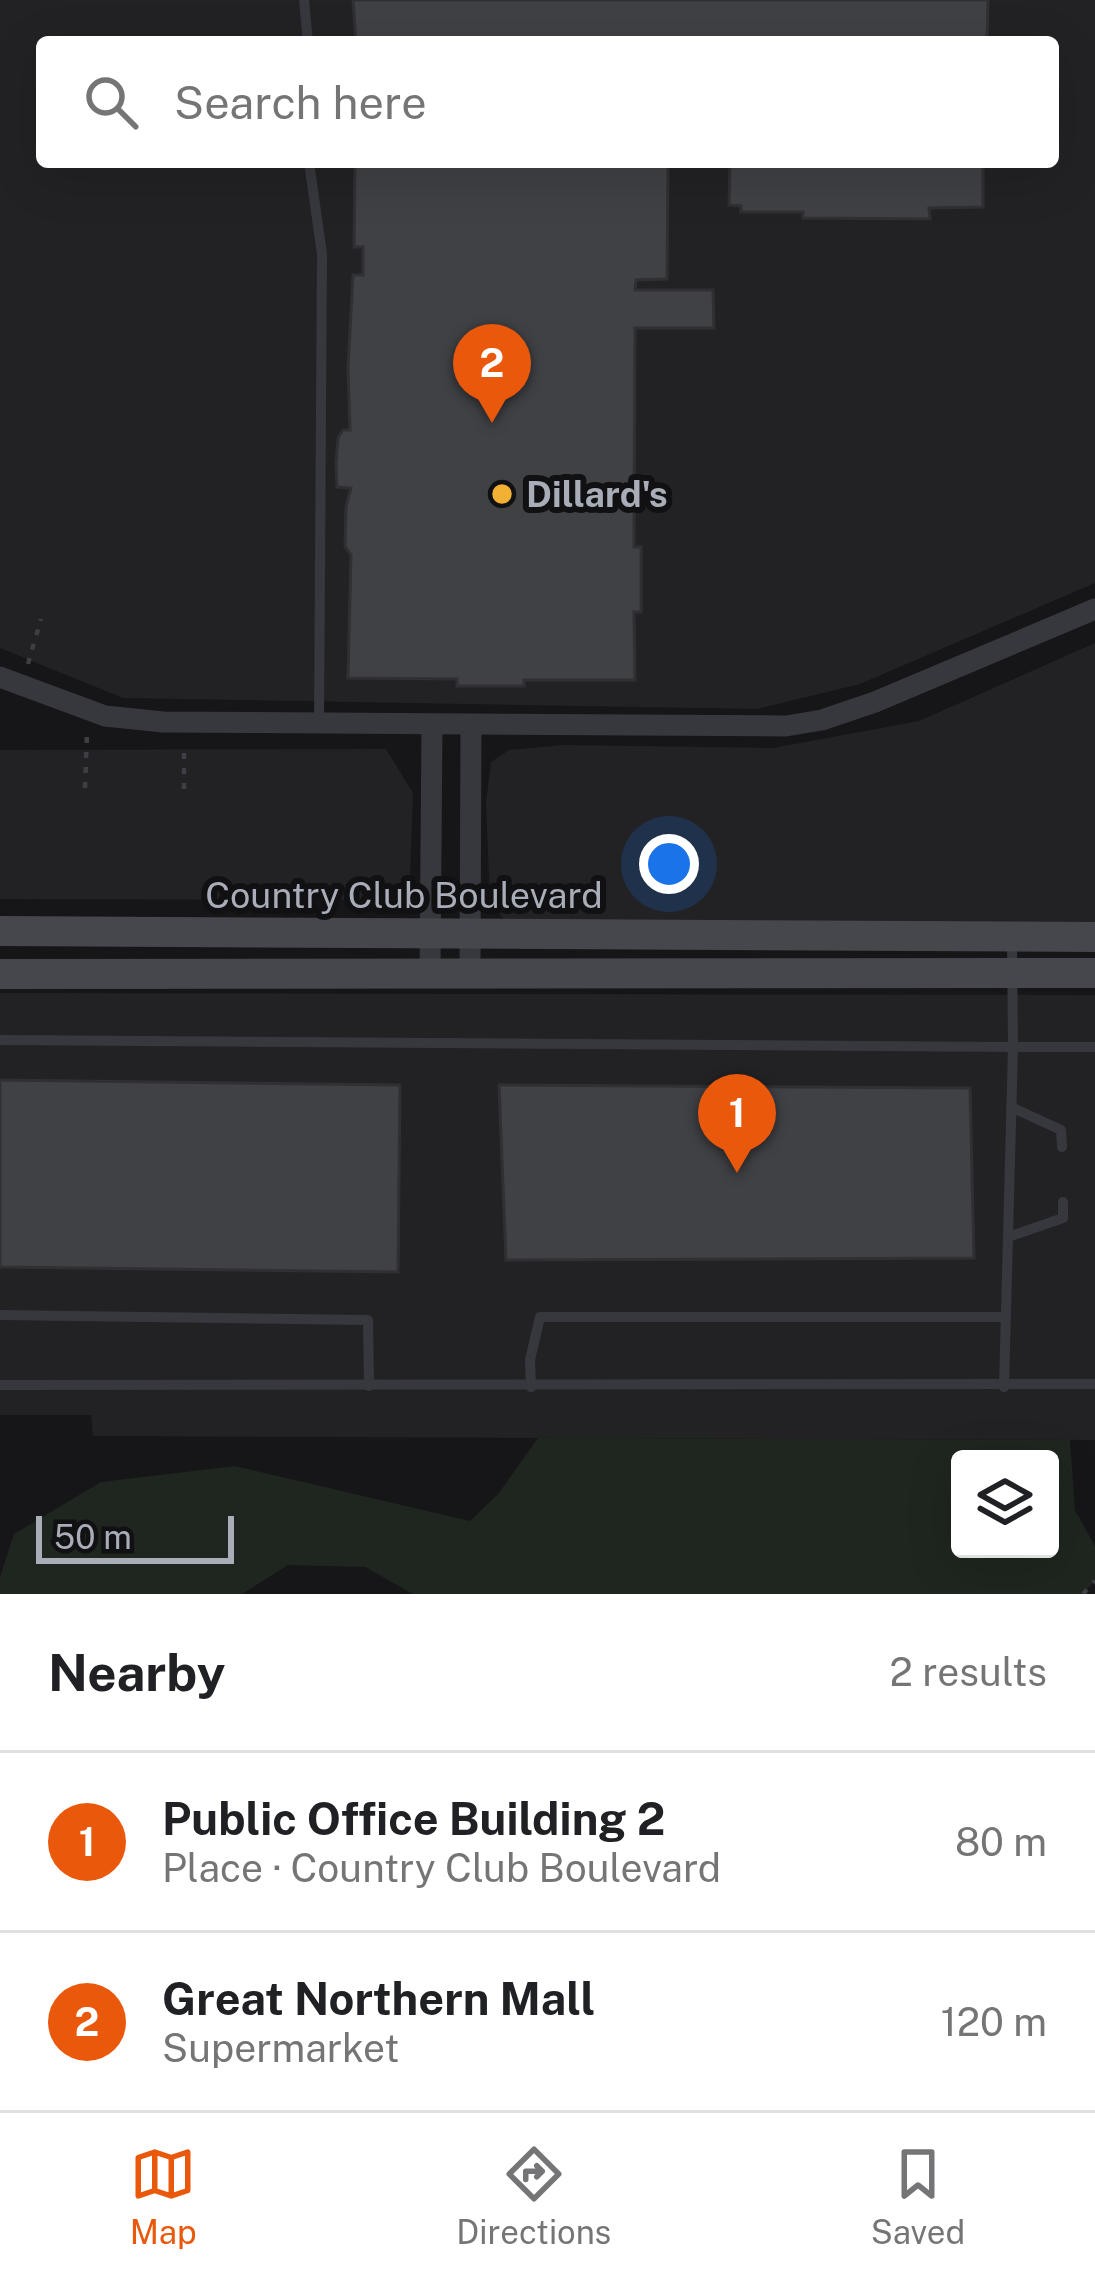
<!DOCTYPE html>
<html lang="en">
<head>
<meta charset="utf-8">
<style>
  body { margin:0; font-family:"Public Sans",sans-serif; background:#f2f2f2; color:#202124 }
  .controls { position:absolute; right:36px; bottom:36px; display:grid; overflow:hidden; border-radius:12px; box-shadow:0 12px 48px #0002 }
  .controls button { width:108px; height:108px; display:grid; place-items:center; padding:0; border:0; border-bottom:3px solid #e0e0e0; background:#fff; color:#202124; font:60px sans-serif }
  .scale { position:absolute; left:36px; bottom:30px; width:198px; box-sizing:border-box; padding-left:12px; border:6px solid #a8adb8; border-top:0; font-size:33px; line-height:42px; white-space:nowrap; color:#a8adb8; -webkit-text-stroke:9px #111113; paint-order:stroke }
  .you { position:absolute; left:669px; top:864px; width:42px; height:42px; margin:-30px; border:9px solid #fff; border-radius:50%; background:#1a73e8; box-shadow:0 0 0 18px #1a73e833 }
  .badge { display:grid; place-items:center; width:78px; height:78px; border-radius:50%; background:#ea580c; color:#fff; font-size:39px; font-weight:700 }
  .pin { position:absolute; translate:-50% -99px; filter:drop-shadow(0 3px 6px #0008) }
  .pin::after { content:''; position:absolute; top:63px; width:42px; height:36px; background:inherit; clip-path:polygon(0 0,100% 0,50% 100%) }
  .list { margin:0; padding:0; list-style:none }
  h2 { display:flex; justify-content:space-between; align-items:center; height:156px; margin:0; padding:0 48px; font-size:51px }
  h2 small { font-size:39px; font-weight:400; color:#757577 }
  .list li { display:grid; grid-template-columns:78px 1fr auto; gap:36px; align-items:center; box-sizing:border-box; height:180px; padding:0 48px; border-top:3px solid #e0e0e0 }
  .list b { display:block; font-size:45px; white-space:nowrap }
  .list p { margin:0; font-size:39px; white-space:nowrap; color:#757577 }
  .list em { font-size:39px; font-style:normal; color:#757577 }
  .icon { flex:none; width:66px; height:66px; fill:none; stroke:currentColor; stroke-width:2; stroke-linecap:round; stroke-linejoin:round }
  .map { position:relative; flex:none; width:1095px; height:1594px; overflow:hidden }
  .search { position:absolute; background:#fff; box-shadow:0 12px 48px #0002; left:36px; right:36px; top:36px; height:132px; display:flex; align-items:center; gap:30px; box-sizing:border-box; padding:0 42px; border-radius:12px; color:#757577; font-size:45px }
  .sheet { height:516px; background:#fff }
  nav { display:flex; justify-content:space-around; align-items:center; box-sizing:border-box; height:168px; border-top:3px solid #e0e0e0; background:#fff; font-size:33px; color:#757577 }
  nav a { display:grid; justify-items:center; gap:6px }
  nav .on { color:#ea580c }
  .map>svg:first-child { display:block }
  .built { fill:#222225; fill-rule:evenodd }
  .green { fill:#1e261f; fill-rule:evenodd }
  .building { fill:#404145; stroke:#303034; stroke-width:3 }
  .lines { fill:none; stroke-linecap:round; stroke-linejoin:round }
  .path { stroke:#3d3f44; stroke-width:4.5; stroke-dasharray:6 9; stroke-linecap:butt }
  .lane { stroke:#37383d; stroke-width:10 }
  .street { stroke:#37383d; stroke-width:21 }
  .secondary { stroke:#45474d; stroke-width:30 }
  .poi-dot { fill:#f2b134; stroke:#111113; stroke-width:4.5 }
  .labels { text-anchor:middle; stroke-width:12; stroke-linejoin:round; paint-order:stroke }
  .poi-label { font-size:36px; font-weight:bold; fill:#a8adb8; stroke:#111113; text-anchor:start }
  .street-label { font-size:36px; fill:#a8adb8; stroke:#111113 }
</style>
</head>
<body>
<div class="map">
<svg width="1095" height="1594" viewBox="0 0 1095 1594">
  <rect width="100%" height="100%" fill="#161618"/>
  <g class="built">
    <path d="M0,0H1095V583L860,684L757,709L123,698L0,648ZM42,42H1053V162H42Z"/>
    <path d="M1095,643V926L505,921L490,901L486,803L491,762L509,750L563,745L773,748L919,721Z"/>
    <path d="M386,749L413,793L410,878L379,900L0,899V750Z"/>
    <path d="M0,993L1095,995V1440L93,1436L91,1415H0Z"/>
  </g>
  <path class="green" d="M538,1438L1070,1440L1075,1510L1095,1546V1581L1082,1594H413L365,1567L288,1565L242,1594H0V1577L14,1534L101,1482L235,1466L470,1521L499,1493ZM960,1459H1050V1549H960Z"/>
  <g class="building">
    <path d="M353,0H988L987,42H356Z"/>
    <path d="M355,162H668L667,279L636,280L635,290H713L714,328H635L634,540V547H641V612H634L635,680H524V686H457V679L348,678L351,555L345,546L346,506L351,488L337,487L336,463L338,438L343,430H350L348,368L353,275H363V247H354Z"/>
    <path d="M730,162H983V207L929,208L930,219L803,218V212H741V206L729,205Z"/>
    <path d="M0,1080L400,1085L398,1272L0,1267Z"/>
    <path d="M499,1085L970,1088L974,1258L506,1260Z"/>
  </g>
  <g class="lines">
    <g class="path">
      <path d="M28,664L41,619"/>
      <path d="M85,788L87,734"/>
      <path d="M184,789V747"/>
      <path d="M1083,1594L1095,1581"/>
    </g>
    <g class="lane">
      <path d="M304,0L308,42"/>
      <path d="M309,162L322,254L319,724"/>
      <path d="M1012,941L1013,1047H1095"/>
      <path d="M0,1040L1013,1047L1004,1387"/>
      <path d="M1011,1107L1061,1130L1062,1147"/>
      <path d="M1008,1237L1063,1218V1202"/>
      <path d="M0,1315L368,1320L369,1386"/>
      <path d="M0,1385L1095,1384"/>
      <path d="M531,1387L530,1360L540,1317H1006"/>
    </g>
    <g class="street">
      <path d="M0,677L105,716L163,722L786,726L822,720L875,702L1095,609"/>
      <path d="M430,972L432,725"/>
      <path d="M470,973L471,725"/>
    </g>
    <g class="secondary">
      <path d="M0,931L1095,937"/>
      <path d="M0,974L1095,973"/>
    </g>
  </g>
  <circle class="poi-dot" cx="502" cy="494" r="12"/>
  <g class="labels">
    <g class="poi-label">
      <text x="526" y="507">Dillard's</text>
    </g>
    <g class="street-label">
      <text x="404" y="908">Country Club Boulevard</text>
    </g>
  </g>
</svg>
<div class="controls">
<button><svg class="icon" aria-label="layers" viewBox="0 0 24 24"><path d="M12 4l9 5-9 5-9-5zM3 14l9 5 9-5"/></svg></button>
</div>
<div class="scale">50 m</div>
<div class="you"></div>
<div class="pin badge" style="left:737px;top:1173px">1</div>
<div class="pin badge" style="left:492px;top:423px">2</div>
<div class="search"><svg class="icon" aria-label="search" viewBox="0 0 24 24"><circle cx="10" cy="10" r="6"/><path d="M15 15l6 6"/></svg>Search here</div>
</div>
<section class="sheet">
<h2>Nearby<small>2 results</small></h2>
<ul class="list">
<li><span class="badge">1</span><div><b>Public Office Building 2</b><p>Place · Country Club Boulevard</p></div><em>80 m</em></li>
<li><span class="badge">2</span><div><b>Great Northern Mall</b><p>Supermarket</p></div><em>120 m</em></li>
</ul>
</section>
<nav>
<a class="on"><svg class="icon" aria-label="map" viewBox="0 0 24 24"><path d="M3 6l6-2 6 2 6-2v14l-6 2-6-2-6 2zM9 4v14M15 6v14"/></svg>Map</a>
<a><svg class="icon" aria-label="directions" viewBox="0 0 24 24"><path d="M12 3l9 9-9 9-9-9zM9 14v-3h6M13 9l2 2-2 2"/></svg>Directions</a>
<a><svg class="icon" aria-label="saved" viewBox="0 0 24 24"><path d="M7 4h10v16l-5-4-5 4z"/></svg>Saved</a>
</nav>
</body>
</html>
